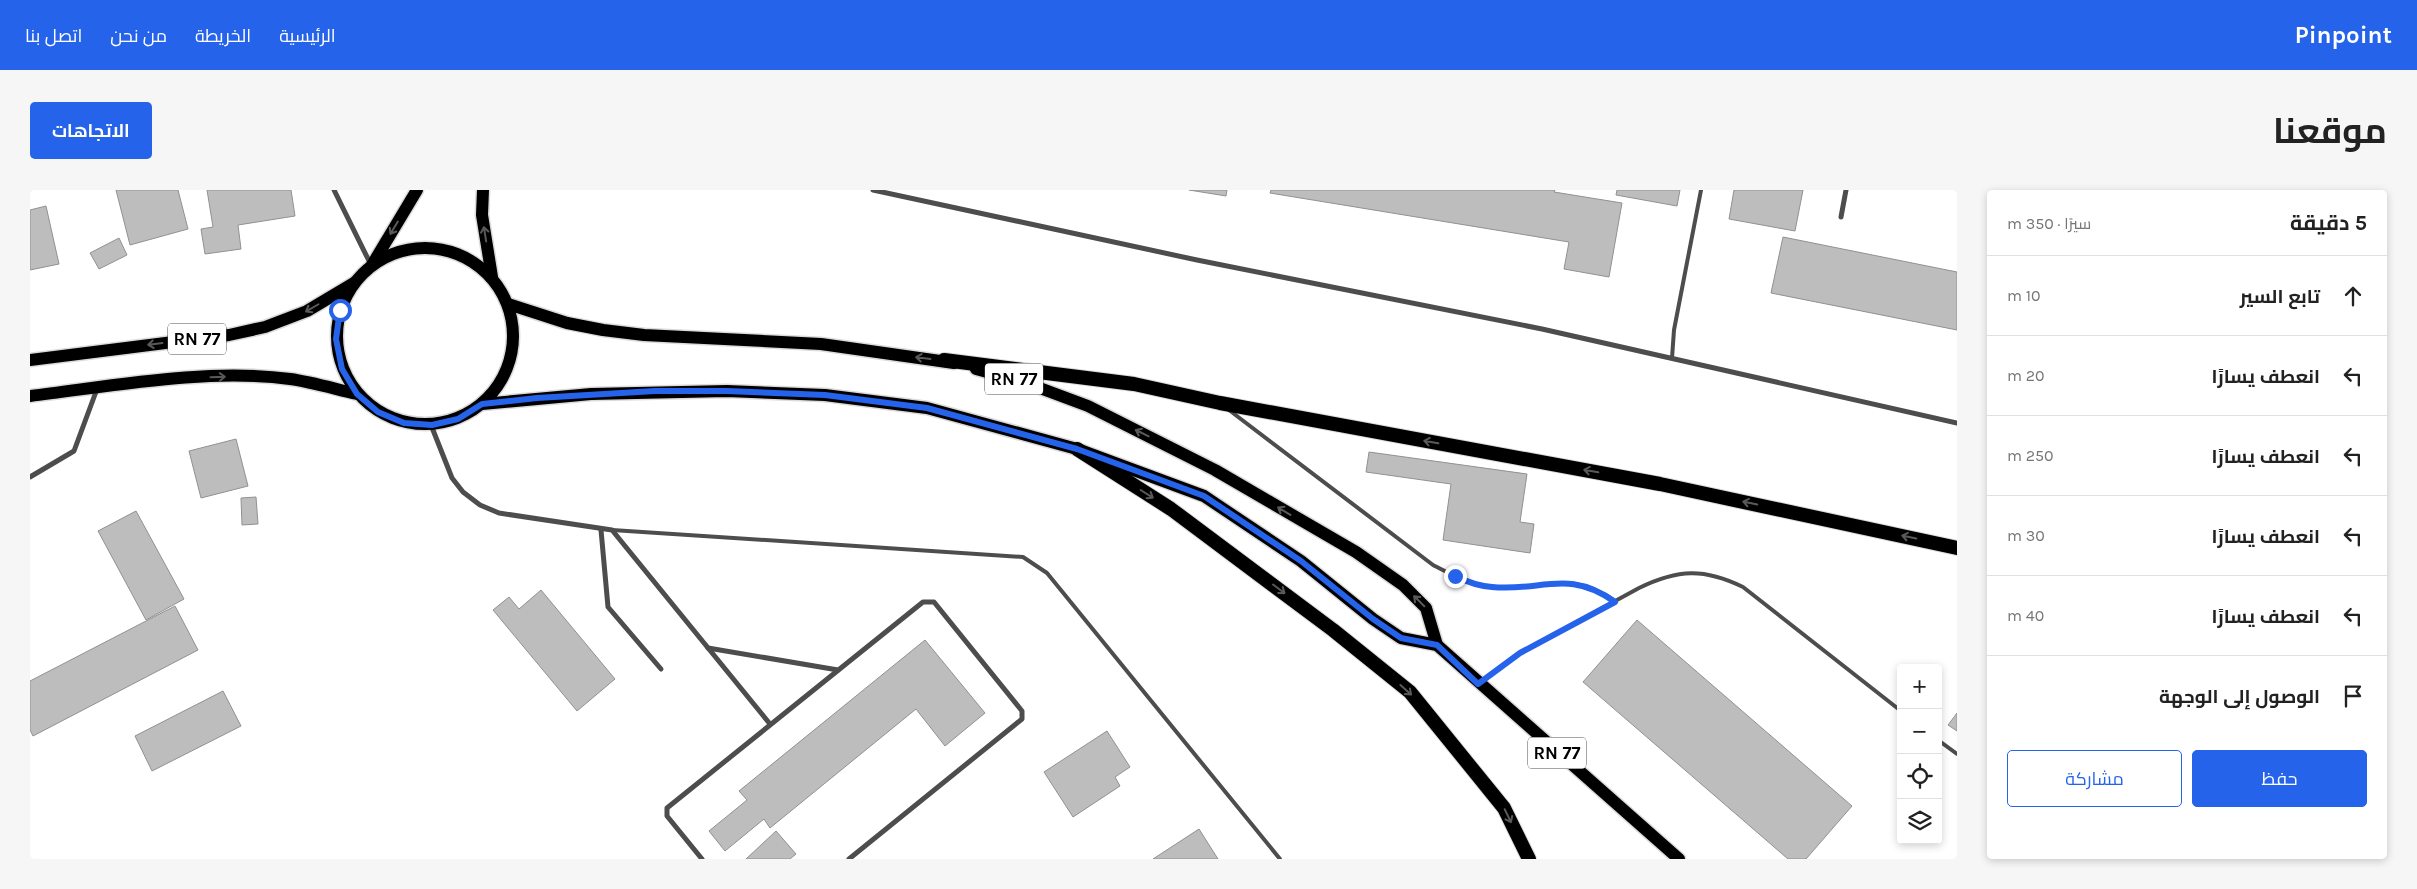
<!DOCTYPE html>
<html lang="ar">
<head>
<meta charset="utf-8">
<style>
  body { margin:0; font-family:Karla,Cairo,sans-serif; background:#f6f6f6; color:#222; direction:rtl }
  .controls { position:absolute; right:15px; bottom:15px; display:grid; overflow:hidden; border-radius:5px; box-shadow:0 2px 8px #0003 }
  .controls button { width:45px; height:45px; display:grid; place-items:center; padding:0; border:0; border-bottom:1px solid #e0e0e0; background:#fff; color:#222; font:25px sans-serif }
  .stop { position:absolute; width:15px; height:15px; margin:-11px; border:4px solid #2563eb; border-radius:50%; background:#fff }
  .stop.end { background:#2563eb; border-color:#fff; box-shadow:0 1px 5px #0008 }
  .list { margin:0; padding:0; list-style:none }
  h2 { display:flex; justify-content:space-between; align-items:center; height:65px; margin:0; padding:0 20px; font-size:21px }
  h2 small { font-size:16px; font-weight:400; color:#767676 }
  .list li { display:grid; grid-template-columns:32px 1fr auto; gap:15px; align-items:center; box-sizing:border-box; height:80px; padding:0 20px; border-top:1px solid #e0e0e0 }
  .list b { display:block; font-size:19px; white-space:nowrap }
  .list em { font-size:16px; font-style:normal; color:#767676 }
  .actions { display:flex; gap:10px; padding:15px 20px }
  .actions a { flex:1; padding:11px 0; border:1px solid #2563eb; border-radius:5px; text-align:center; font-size:18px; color:#2563eb }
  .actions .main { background:#2563eb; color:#fff }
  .icon { flex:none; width:28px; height:28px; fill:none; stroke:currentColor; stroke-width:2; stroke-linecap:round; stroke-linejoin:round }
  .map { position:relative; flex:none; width:1927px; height:669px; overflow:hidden; direction:ltr; border-radius:5px }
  header { display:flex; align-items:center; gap:30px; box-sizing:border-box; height:70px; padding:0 25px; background:#2563eb; color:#fff }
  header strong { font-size:24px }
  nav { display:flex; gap:28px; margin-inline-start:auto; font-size:18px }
  .intro { display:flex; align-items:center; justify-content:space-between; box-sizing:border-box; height:120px; padding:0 30px }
  h1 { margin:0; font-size:35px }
  .button { padding:12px 22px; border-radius:5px; background:#2563eb; color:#fff; font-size:18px; font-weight:700 }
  main { display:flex; gap:30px; padding:0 30px }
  aside { flex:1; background:#fff; border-radius:5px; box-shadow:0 2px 8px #0003 }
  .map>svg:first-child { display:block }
  .building { fill:#bdbdbd; stroke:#919191 }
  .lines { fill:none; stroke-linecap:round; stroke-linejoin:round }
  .primary-casing { stroke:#dbdbdb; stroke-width:15 }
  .trunk-casing { stroke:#dbdbdb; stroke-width:16 }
  .service { stroke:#4d4d4d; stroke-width:4 }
  .minor { stroke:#4d4d4d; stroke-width:5 }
  .primary { stroke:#000; stroke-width:12 }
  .trunk { stroke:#000; stroke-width:14 }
  .oneway { stroke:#595959 }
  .route { stroke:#2563eb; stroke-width:6 }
  .labels { text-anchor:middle; stroke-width:4; stroke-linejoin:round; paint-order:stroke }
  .shield { fill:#fff; stroke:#4c4c4c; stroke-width:1 }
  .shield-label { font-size:18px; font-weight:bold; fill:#000 }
</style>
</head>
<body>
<header>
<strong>Pinpoint</strong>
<nav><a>الرئيسية</a><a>الخريطة</a><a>من نحن</a><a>اتصل بنا</a></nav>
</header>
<div class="intro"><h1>موقعنا</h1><a class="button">الاتجاهات</a></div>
<main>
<aside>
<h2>5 دقيقة<small>سيرًا · 350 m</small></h2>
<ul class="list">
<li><svg class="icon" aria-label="ahead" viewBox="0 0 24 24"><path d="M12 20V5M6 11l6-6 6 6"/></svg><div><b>تابع السير</b></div><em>10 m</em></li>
<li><svg class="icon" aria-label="left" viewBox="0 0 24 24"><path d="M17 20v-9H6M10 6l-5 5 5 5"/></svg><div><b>انعطف يسارًا</b></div><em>20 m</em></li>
<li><svg class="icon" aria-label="left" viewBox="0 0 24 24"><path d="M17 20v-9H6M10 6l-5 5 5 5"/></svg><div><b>انعطف يسارًا</b></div><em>250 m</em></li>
<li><svg class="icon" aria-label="left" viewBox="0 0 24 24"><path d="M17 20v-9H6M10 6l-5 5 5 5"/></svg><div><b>انعطف يسارًا</b></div><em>30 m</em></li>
<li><svg class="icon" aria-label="left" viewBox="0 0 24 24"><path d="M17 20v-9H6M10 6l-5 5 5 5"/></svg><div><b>انعطف يسارًا</b></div><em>40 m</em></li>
<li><svg class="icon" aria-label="arrive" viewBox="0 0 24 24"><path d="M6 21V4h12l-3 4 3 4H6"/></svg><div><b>الوصول إلى الوجهة</b></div></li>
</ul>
<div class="actions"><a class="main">حفظ</a><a>مشاركة</a></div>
</aside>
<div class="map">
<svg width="1927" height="669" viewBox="0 0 1927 669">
  <rect width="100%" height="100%" fill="#fff"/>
  <g class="building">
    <path d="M86,0H148L158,39L100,55Z"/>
    <path d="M177,0H261L265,26L208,35L211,59L175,64L171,39L183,37Z"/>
    <path d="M1159,0H1197L1196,6Z"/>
    <path d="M1241,0H1525L1524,2L1592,13L1579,87L1534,79L1539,52L1240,3Z"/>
    <path d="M1587,0H1650L1647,16L1586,5Z"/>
    <path d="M1704,0H1773L1765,41L1699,29Z"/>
    <path d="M16,16L29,74L0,80V20Z"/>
    <path d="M1753,47L1927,82V140L1741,103Z"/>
    <path d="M89,48L97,65L69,79L60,63Z"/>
    <path d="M206,249L218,296L171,308L159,261Z"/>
    <path d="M1339,262L1497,284L1490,332L1504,334L1500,363L1413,350L1421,294L1336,282Z"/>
    <path d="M226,307L228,334L212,335L211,308Z"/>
    <path d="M106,321L154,409L116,430L68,341Z"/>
    <path d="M511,400L585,489L547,521L463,420L479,407L489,419Z"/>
    <path d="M145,416L168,460L3,546L0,540V491Z"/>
    <path d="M1607,430L1822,616L1776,669H1758L1553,492Z"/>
    <path d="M895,450L955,523L915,556L886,519L740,638L734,629L695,661L679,641L717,610L709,601Z"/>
    <path d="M193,501L211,536L122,581L105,546Z"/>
    <path d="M1927,523V541L1918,535Z"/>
    <path d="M1077,541L1100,577L1085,587L1090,596L1043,627L1014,582Z"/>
    <path d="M1169,639L1188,669H1123Z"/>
    <path d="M746,641L766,664L760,669H716Z"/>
  </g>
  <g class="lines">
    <defs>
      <g id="primary">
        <path d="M453,0L452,25L462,87"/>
        <circle cx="395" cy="146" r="88"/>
        <path d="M342,75L387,0"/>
        <path d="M478,114L537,133L573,140L614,145L791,154L924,173"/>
        <path d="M0,170L199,145L235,137L277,121L324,93"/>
        <path d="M946,179L991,191L1058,216L1185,280L1326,362L1373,395L1396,418L1407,455"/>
        <path d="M0,206C83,196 177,178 260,189C282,192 305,199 327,204"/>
        <path d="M452,214L561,204L697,201L795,205L897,218L1047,259L1174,306L1271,371L1343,429L1371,448L1407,455L1649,669"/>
      </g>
      <g id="trunk">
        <path d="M914,170L1104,194L1190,213L1630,294L1927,358"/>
        <path d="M1047,259L1141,319L1303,440L1380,502L1474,618L1499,669"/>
      </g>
    </defs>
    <use href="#primary" class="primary-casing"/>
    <use href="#trunk" class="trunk-casing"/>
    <g class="service">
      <path d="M1642,168L1644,140L1671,0"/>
      <path d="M1199,220L1403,375C1422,385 1440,395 1461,397C1510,403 1537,377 1585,411"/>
      <path d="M582,340L993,367L1017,383L1250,669"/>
      <path d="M1452,491L1490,463L1609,398C1648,379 1674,378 1713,397L1871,521"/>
      <path d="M1908,550L1927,564"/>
    </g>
    <g class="minor">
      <path d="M304,0L341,75"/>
      <path d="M843,0L1167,70L1512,139L1927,233"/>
      <path d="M1811,27L1816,0"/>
      <path d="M401,235L422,288L433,302L450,315L469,323L582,340L740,534"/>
      <path d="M0,287L44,261L67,199"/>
      <path d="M571,340L578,417L631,479"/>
      <path d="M678,458L808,480"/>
      <path d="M672,669L637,626V618L893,412H904L992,521V529L819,669"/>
    </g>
    <use href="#primary" class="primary"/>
    <use href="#trunk" class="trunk"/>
  </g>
  <defs><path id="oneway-shaft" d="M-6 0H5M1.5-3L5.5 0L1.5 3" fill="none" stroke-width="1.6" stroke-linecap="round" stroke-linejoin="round" transform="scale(1.25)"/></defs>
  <g class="oneway">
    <use href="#oneway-shaft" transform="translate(364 38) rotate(121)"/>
    <use href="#oneway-shaft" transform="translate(455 44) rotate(-99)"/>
    <use href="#oneway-shaft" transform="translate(282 118) rotate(150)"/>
    <use href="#oneway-shaft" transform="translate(125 154) rotate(173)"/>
    <use href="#oneway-shaft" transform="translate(893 168) rotate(-173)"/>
    <use href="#oneway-shaft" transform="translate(188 187) rotate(-2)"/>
    <use href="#oneway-shaft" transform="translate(1112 243) rotate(-154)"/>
    <use href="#oneway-shaft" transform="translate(1401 252) rotate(-170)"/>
    <use href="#oneway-shaft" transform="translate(1561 281) rotate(-170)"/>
    <use href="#oneway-shaft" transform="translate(1117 304) rotate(32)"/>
    <use href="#oneway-shaft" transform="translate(1720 313) rotate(-168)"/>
    <use href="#oneway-shaft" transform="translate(1254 321) rotate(-149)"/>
    <use href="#oneway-shaft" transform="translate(1879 347) rotate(-168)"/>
    <use href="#oneway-shaft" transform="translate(1249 399) rotate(37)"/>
    <use href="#oneway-shaft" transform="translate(1389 411) rotate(-135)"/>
    <use href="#oneway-shaft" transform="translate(1376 500) rotate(42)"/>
    <use href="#oneway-shaft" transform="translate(1478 626) rotate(64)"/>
  </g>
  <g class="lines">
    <path class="route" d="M310,120L306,149L312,179L327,204L348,222L374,233L402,235L428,229L452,214L507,208L625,201H697L795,205L897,218L1047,259L1174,306L1271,371L1343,429L1371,448L1407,455L1448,494L1490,463L1585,412C1538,378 1511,402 1462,397C1449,396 1437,392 1425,386"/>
  </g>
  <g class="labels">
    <g class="shield">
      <rect x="138" y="133.5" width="58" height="31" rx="4"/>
      <rect x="955" y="173.5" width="58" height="31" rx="4"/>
      <rect x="1498" y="547.5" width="58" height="31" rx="4"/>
    </g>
    <g class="shield-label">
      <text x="167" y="155">RN 77</text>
      <text x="984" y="195">RN 77</text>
      <text x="1527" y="569">RN 77</text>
    </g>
  </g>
</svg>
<div class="controls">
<button>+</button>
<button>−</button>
<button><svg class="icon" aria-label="locate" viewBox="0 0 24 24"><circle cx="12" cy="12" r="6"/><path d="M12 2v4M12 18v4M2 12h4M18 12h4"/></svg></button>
<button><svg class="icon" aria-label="layers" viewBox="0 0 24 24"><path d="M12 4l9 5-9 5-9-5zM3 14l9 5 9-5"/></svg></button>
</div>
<div class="stop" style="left:310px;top:120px"></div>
<div class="stop end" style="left:1425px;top:386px"></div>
</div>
</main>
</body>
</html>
